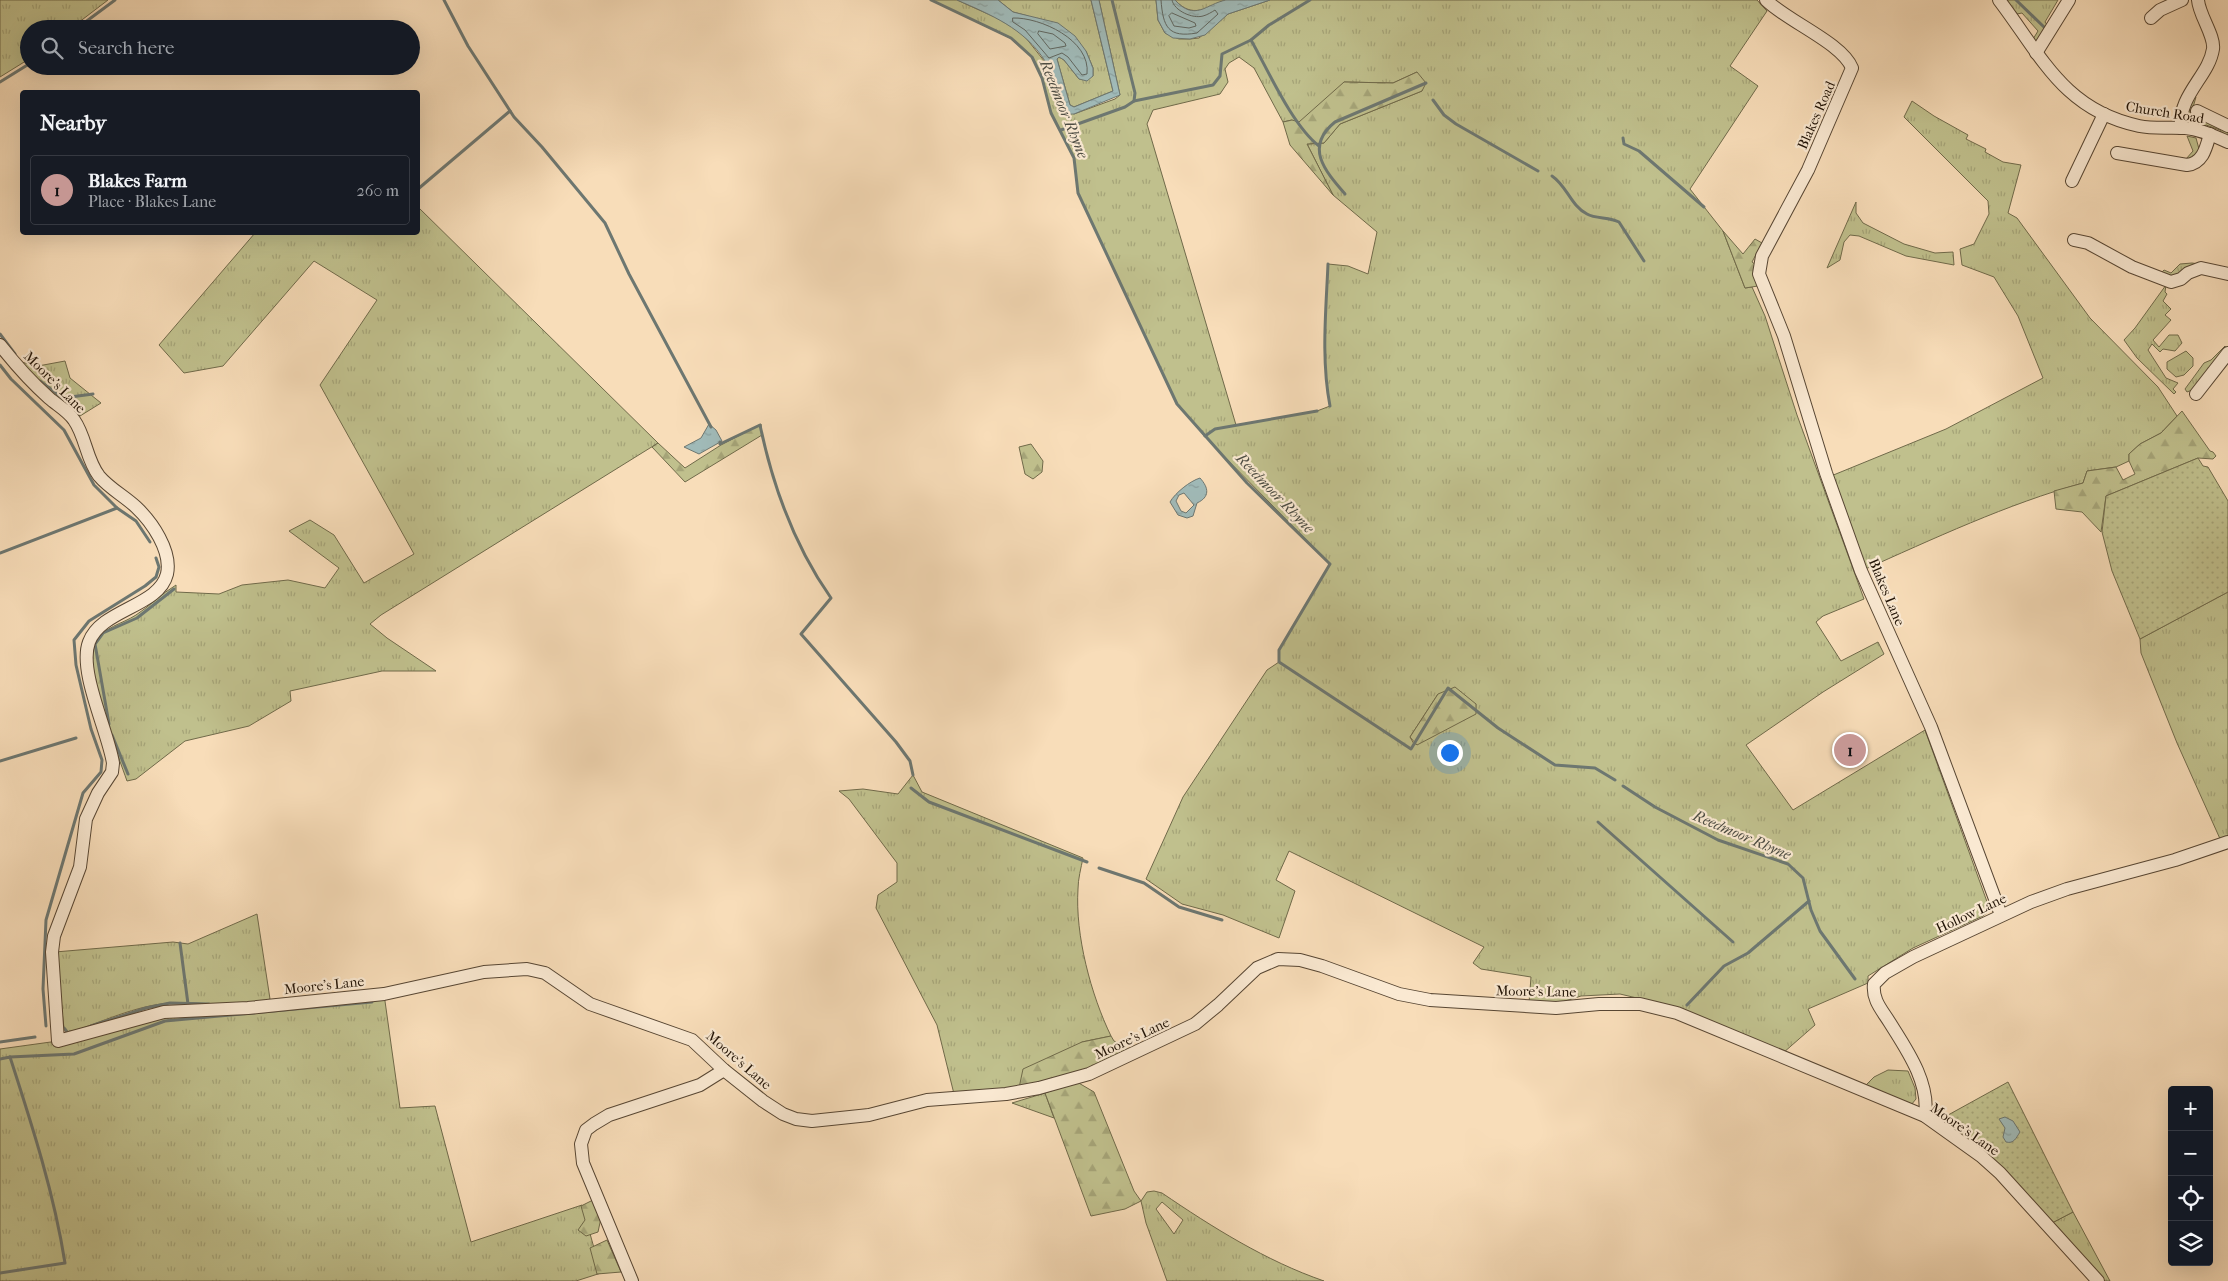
<!DOCTYPE html>
<html lang="en">
<head>
<meta charset="utf-8">
<style>
  body { margin:0; font-family:"IM FELL French Canon",serif; background:#20242c; color:#f1f3f6 }
  .controls { position:absolute; right:15px; bottom:15px; display:grid; overflow:hidden; border-radius:5px; box-shadow:0 5px 20px #0002 }
  .controls button { width:45px; height:45px; display:grid; place-items:center; padding:0; border:0; border-bottom:1px solid #363941; background:#171b24; color:#f1f3f6; font:25px sans-serif }
  .you { position:absolute; left:1449px; top:752px; width:18px; height:18px; margin:-12px; border:4px solid #fff; border-radius:50%; background:#1a73e8; box-shadow:0 0 0 8px #1a73e833 }
  .badge { display:grid; place-items:center; width:32px; height:32px; border-radius:50%; background:#c59692; color:#111; font-size:16px; font-weight:700 }
  .pin { position:absolute; translate:-50% -50%; border:2px solid #fff; box-shadow:0 1px 5px #0006 }
  .list { margin:0; padding:0; list-style:none }
  h2 { display:flex; justify-content:space-between; align-items:center; height:65px; margin:0; padding:0 20px; font-size:21px }
  h2 small { font-size:16px; font-weight:400; color:#9ea1a6 }
  .list li { display:grid; grid-template-columns:32px 1fr auto; gap:15px; align-items:center; box-sizing:border-box; height:70px; margin:0 10px 10px; padding:0 10px; border:1px solid #363941; border-radius:5px }
  .list b { display:block; font-size:19px; white-space:nowrap }
  .list p { margin:0; font-size:16px; white-space:nowrap; color:#9ea1a6 }
  .list em { font-size:16px; font-style:normal; color:#9ea1a6 }
  .icon { flex:none; width:28px; height:28px; fill:none; stroke:currentColor; stroke-width:2; stroke-linecap:round; stroke-linejoin:round }
  .map { position:relative; flex:none; width:2228px; height:1281px; overflow:hidden }
  .search { position:absolute; background:#171b24; box-shadow:0 5px 20px #0002; left:20px; top:20px; width:400px; height:55px; display:flex; align-items:center; gap:12px; box-sizing:border-box; padding:0 18px; border-radius:28px; color:#9ea1a6; font-size:19px }
  .panel { position:absolute; background:#171b24; box-shadow:0 5px 20px #0002; left:20px; top:90px; width:400px; height:145px; border-radius:5px }
  .map>svg:first-child { display:block }
  .grass { fill:url(#grass-tufts); stroke:#706a4a; fill-rule:evenodd }
  .forest { fill:url(#forest-firs); stroke:#706a4a }
  .garden { fill:url(#garden-dots); stroke:#706a4a }
  .water { fill:url(#water-ripples); stroke:#6d7771; fill-rule:evenodd }
  .lines { fill:none; stroke-linecap:round; stroke-linejoin:round }
  .shore { stroke:#60665f; stroke-width:1 }
  .stream { stroke:#6d7771; stroke-width:3 }
  .minor-casing { stroke:#574633; stroke-width:14 }
  .minor { stroke:#fae9d2; stroke-width:12 }
  .labels { text-anchor:middle; stroke-width:4.5; stroke-linejoin:round; paint-order:stroke }
  .street-label { font-size:14px; fill:#211306; stroke:#fae9d2 }
  .water-label { font-size:15px; font-style:italic; fill:#4d4d44; stroke:#fae9d2 }
</style>
</head>
<body>
<div class="map">
<svg width="2228" height="1281" viewBox="0 0 2228 1281">
  <defs>
    <pattern id="grass-tufts" width="24" height="20" patternUnits="userSpaceOnUse" patternTransform="scale(1.25)"><rect width="24" height="20" fill="#c0c08d"/><path d="M3 7l-1-3M5 7V3M7 7l1-3M15 17l-1-3M17 17v-4M19 17l1-3" fill="none" stroke="#a5a478"/></pattern>
    <pattern id="forest-firs" width="22" height="20" patternUnits="userSpaceOnUse" patternTransform="scale(1.25)"><rect width="22" height="20" fill="#c0c08d"/><path d="M5 1l3.5 6h-7zM16 11l3.5 6h-7z" fill="#a5a478"/></pattern>
    <pattern id="garden-dots" width="8" height="8" patternUnits="userSpaceOnUse" patternTransform="scale(1.25)"><rect width="8" height="8" fill="#c0c08d"/><path d="M2 2h.1M6 6h.1" fill="none" stroke="#a5a478" stroke-width="1.8" stroke-linecap="round"/></pattern>
    <pattern id="water-ripples" width="26" height="14" patternUnits="userSpaceOnUse" patternTransform="scale(1.25)"><rect width="26" height="14" fill="#a0bab8"/><path d="M2 4q2-2 4 0t4 0M15 11q2-2 4 0t4 0" fill="none" stroke="#8a9f9d"/></pattern>
  </defs>
  <rect width="100%" height="100%" fill="#f8ddb9"/>
  <filter id="stains"><feTurbulence type="fractalNoise" baseFrequency=".004" numOctaves="4"/><feColorMatrix values="0 0 0 0 .2 0 0 0 0 .09 0 0 0 0 .02 0 0 0 .5 -.17"/></filter>
  <radialGradient id="worn" r=".72"><stop offset=".6" stop-color="#630" stop-opacity="0"/><stop offset="1" stop-color="#630" stop-opacity=".3"/></radialGradient>
  <g class="grass">
    <path d="M0,0H108L70,29H29V59L0,77Z"/>
    <path d="M931,0H957L999,19L1022,33L1045,62L1051,73L1059,105L1074,114L1115,99L1120,95L1099,0H1156L1158,20L1165,33L1179,39H1190L1199,38L1228,14L1270,0H1757L1767,11L1730,66L1758,86L1690,189L1723,231L1745,288L1752,287L1765,316L1797,415L1864,599L1823,616L1816,622L1841,661L1878,642L1884,654L1823,692L1746,745L1793,810L1925,730L1990,910L1983,916L1913,948L1868,976V983L1808,1009L1815,1025L1783,1053L1679,1008L1620,994L1581,996L1556,1004L1529,1003L1531,977L1481,969L1473,963L1484,947L1289,851L1276,880L1295,891L1279,938L1223,915L1182,904L1146,879L1183,797L1267,670L1279,662V650L1330,564L1207,439L1177,404L1078,193L1074,158L1051,113L1042,78L1032,57L1010,38ZM1239,57L1254,68L1283,122L1292,120L1303,128L1344,82L1393,83L1417,72L1422,91L1340,124L1324,143L1307,144L1333,195L1377,232L1368,274L1348,266L1328,264C1326,311 1321,359 1330,406L1317,411L1236,425L1147,124L1153,110L1220,94L1228,82L1225,69L1229,63ZM1438,694L1417,744H1414L1410,737Z"/>
    <path d="M998,0H1091L1113,91L1074,107L1070,105L1057,59L1059,57L1064,60L1079,79L1093,76V68L1086,51L1028,16L1013,12Z"/>
    <path d="M1175,0H1225C1207,8 1192,19 1175,0Z"/>
    <path d="M2006,0H2058L2045,22L2048,26L2035,44H2030L2038,31L2022,13L2017,14Z"/>
    <path d="M2193,95L2196,97L2189,121L2195,124L2201,119L2228,130V137L2223,135L2220,130L2206,125L2203,128L2186,122Z"/>
    <path d="M1912,101L1934,116L1968,135L1966,139L1986,149L1985,152L2003,162L2021,165L2008,213L2017,218L2090,318L2158,387L2177,416L2161,433L2140,444L2129,454V461L2116,467L2087,471L2083,483C2007,504 1933,539 1861,571L1831,476L1946,429L2043,378L2018,316L1994,277L1962,265L1960,249L1974,244L1989,214L1988,201L1904,117Z"/>
    <path d="M2187,136L2196,138L2199,149L2197,157L2186,159L2193,151Z"/>
    <path d="M1856,202V213L1863,223L1904,244L1935,253L1953,252L1954,265L1906,256L1859,236L1850,235L1844,242L1840,260L1827,268Z"/>
    <path d="M418,207L658,443L381,615L370,624L387,638L436,671H382L290,691L291,701L249,726L185,741L136,779L127,781C119,758 82,662 95,642C104,627 122,624 136,615C150,606 161,594 176,585V592L219,594L242,585L288,580L325,588L339,568L289,531L310,520L334,535L364,583L414,554L320,385L377,300L314,261L223,366L184,373L159,345L255,233L418,232Z"/>
    <path d="M2192,263L2199,264L2184,268L2173,279L2160,274L2164,270L2171,273L2180,264Z"/>
    <path d="M2166,285L2165,292L2167,294L2163,301L2171,309L2165,315L2171,320L2153,340L2159,347L2169,335H2178L2182,343L2175,351L2163,349L2160,352L2152,344L2148,350L2166,378L2178,383L2173,389L2176,392L2174,394L2137,358L2124,340L2135,328Z"/>
    <path d="M2225,346L2226,348L2192,390L2187,392L2185,389L2204,363L2211,360Z"/>
    <path d="M2186,351L2193,358V366L2184,375L2176,377L2167,369V362Z"/>
    <path d="M65,361L70,378L101,403L80,416L32,375L21,362L38,366Z"/>
    <path d="M2228,592V839L2221,841L2177,743L2141,653L2140,639Z"/>
    <path d="M913,775L922,792L1083,858C1081,868 1078,879 1078,889C1075,935 1091,995 1111,1036L1082,1042L1019,1088L954,1094L937,1025L876,908L878,895L897,882V863L849,799L839,791L863,789L898,794Z"/>
    <path d="M257,914L270,999C238,1010 204,1001 171,1003C136,1005 100,1023 68,1033L64,1028L55,952L173,942L188,944Z"/>
    <path d="M384,994L400,1108L435,1106L471,1242L582,1205L601,1273L576,1281H0V1049L58,1041L164,1012Z"/>
    <path d="M1888,1070L1908,1071L1915,1088L1916,1099L1911,1105L1864,1087L1874,1077Z"/>
    <path d="M1045,1093L1054,1118L1012,1103Z"/>
    <path d="M1154,1191L1162,1193C1212,1227 1266,1261 1324,1281H1167L1146,1223L1141,1201L1147,1192ZM1162,1202L1183,1220L1174,1234L1156,1209Z"/>
    <path d="M2073,1212L2110,1281H2100L2050,1224Z"/>
  </g>
  <g class="forest">
    <path d="M1417,72L1426,83L1422,91L1340,124L1324,143L1307,144L1333,195L1290,145L1283,122L1292,120L1299,122L1344,82L1393,83Z"/>
    <path d="M1723,231L1743,254L1755,239L1762,243L1752,262L1756,265L1758,286L1745,288Z"/>
    <path d="M2182,411L2210,451L2213,452L2216,456L2213,459L2198,458L2106,496L2101,532L2082,512L2056,509L2054,491L2083,483L2087,471L2116,467L2123,480L2135,474L2129,461V454L2140,444L2161,433Z"/>
    <path d="M761,424L762,435L685,482L652,447L658,443L685,468L721,445Z"/>
    <path d="M1031,444L1043,461L1042,472L1033,479L1025,474L1019,447Z"/>
    <path d="M1455,687L1476,704V714L1417,745L1410,737L1438,694Z"/>
    <path d="M1111,1036L1114,1041L1127,1049L1091,1071L1019,1088L1023,1069L1082,1042Z"/>
    <path d="M1077,1082L1094,1092L1134,1191L1141,1201L1125,1209L1091,1216L1045,1093Z"/>
    <path d="M595,1199L601,1218L598,1232L586,1236L578,1230L585,1220L581,1206Z"/>
    <path d="M607,1240L621,1272L597,1274L590,1248Z"/>
  </g>
  <g class="garden">
    <path d="M2198,458L2203,466L2208,467L2228,501V592L2140,639L2112,571L2102,532L2106,496Z"/>
    <path d="M2008,1082L2073,1212L2050,1224L1939,1120Z"/>
  </g>
  <g class="water">
    <path d="M957,0H998L1013,12L1058,23L1075,36L1086,51L1093,68V76L1087,81L1079,79L1064,60L1059,57L1057,59L1070,105L1074,107L1113,91L1091,0H1099L1120,95L1074,114C1070,114 1066,115 1063,112C1053,102 1053,75 1045,61C1024,28 991,15 957,0Z"/>
    <path d="M1156,0H1175C1195,22 1206,4 1226,0C1239,0 1256,0 1270,0L1228,14L1205,35L1190,39L1173,38L1165,33L1158,20Z"/>
    <path d="M709,424L716,430L722,441L699,454L684,447L701,438Z"/>
    <path d="M1200,478C1209,488 1210,497 1197,503L1193,516L1187,518L1178,515L1170,502C1175,493 1190,481 1200,478ZM1184,493L1194,505L1186,513L1181,511L1176,501L1179,495Z"/>
    <path d="M2005,1117L2013,1121L2020,1132C2016,1138 2014,1144 2006,1142L2003,1137L2005,1128L1999,1119Z"/>
  </g>
  <g class="lines">
    <g class="shore">
      <path d="M1161,0C1163,27 1168,38 1197,33L1218,14L1215,10C1212,12 1207,15 1203,16C1193,19 1174,11 1172,0"/>
      <path d="M1172,13L1195,23L1196,26L1189,28L1174,26L1169,16Z"/>
      <path d="M1013,18C1040,17 1091,40 1087,74L1082,75L1068,57L1062,53L1049,58L1025,30L1013,22Z"/>
      <path d="M1039,31L1053,34L1065,43L1066,46L1050,49L1038,34Z"/>
    </g>
    <g class="stream">
      <path d="M444,0L468,46L514,117L542,147L605,223L629,274L711,427"/>
      <path d="M931,0L1011,38L1032,57L1042,78L1051,113L1074,158L1078,193L1177,404L1247,483L1330,564L1279,650V662L1411,749L1448,688L1498,728L1555,765L1595,768L1615,780"/>
      <path d="M2016,0L2044,27"/>
      <path d="M76,29L115,0"/>
      <path d="M1251,40C1268,70 1292,125 1319,146"/>
      <path d="M0,82L29,64"/>
      <path d="M1433,100L1444,115L1456,124L1538,171"/>
      <path d="M1134,101L1213,85L1220,76L1222,54L1251,40L1269,25L1310,0"/>
      <path d="M1061,130L1125,107L1134,101L1135,93L1112,0"/>
      <path d="M1623,138L1624,144L1639,151L1704,207"/>
      <path d="M1552,176C1567,186 1571,206 1587,214C1596,219 1609,217 1619,222L1644,261"/>
      <path d="M418,189L510,111"/>
      <path d="M1345,194C1325,171 1304,147 1335,122L1426,83"/>
      <path d="M1328,264C1326,311 1321,359 1330,406"/>
      <path d="M0,334L15,354"/>
      <path d="M0,365L11,379L64,430L94,485L117,508L136,521L150,542"/>
      <path d="M40,381L63,398L93,394"/>
      <path d="M1205,436L1215,429L1317,411"/>
      <path d="M720,442V444L760,425C773,487 795,547 831,598L801,634L896,742L910,761L913,775"/>
      <path d="M0,553L117,508"/>
      <path d="M109,724L95,644L103,633L137,618L174,589"/>
      <path d="M112,735L128,774"/>
      <path d="M0,761L76,738"/>
      <path d="M1623,786L1655,807L1718,840L1788,864L1803,878L1811,910L1820,931L1855,979"/>
      <path d="M911,788L929,802L1087,862"/>
      <path d="M1598,822L1733,942"/>
      <path d="M1099,868L1144,883L1179,907L1222,920"/>
      <path d="M180,943L188,1004"/>
      <path d="M1687,1005L1724,966L1748,953L1809,901"/>
      <path d="M46,1026L43,989L46,920L83,793L101,772L102,760L91,729L76,665L74,640L89,621L145,586L156,577L159,567L156,558"/>
      <path d="M91,1026L146,1008L170,1003L209,1004"/>
      <path d="M64,1028L68,1033L70,1032"/>
      <path d="M0,1042L35,1037"/>
      <path d="M10,1057L74,1054L165,1021L372,1002"/>
      <path d="M0,1059L10,1057C32,1125 54,1193 65,1263L0,1273"/>
    </g>
    <defs>
      <g id="minor">
        <path d="M1766,0C1787,21 1842,43 1852,68L1808,170L1762,256L1759,274L1784,336L1826,473L1861,571L1931,727L2001,915"/>
        <path d="M1999,0C2041,55 2063,110 2139,126C2154,129 2169,127 2185,128C2200,129 2214,136 2228,142"/>
        <path d="M2151,18L2160,10L2182,0"/>
        <path d="M2036,53L2069,0"/>
        <path d="M2197,111L2228,126"/>
        <path d="M2181,128C2178,95 2209,76 2213,49C2215,36 2199,15 2198,0"/>
        <path d="M2117,153L2187,165C2203,163 2206,148 2210,134"/>
        <path d="M2072,181L2104,114"/>
        <path d="M2074,240L2088,243L2132,267L2171,282L2181,279L2188,273L2201,268L2228,274"/>
        <path d="M0,345C15,364 31,382 49,398C57,405 68,411 74,420C86,437 86,459 99,476C109,488 124,496 136,507C152,522 172,551 167,574C159,607 101,609 89,642C78,671 108,731 113,763L112,772L98,793L86,819L80,867L54,936L52,952L58,1041L164,1012L248,1008L384,994L484,972L527,969L545,973L590,1004L692,1040L724,1070L763,1101L783,1114L796,1119L812,1121L869,1115L927,1100L1006,1094L1039,1088L1089,1074L1195,1024L1218,1005L1257,968L1278,959L1300,960L1322,966L1399,994L1430,1000L1556,1008L1599,1004H1640L1677,1013L1925,1116L1981,1156L2000,1173L2098,1281"/>
        <path d="M2196,394L2228,353"/>
        <path d="M1925,1116C1930,1083 1907,1050 1890,1023C1882,1010 1872,1000 1874,984L1885,973L1913,957L2031,902L2067,889L2175,860L2228,842"/>
        <path d="M632,1281L583,1163L581,1144L586,1130L594,1124L609,1115L700,1085L724,1070"/>
      </g>
    </defs>
    <use href="#minor" class="minor-casing"/>
    <use href="#minor" class="minor"/>
  </g>
  <g class="labels">
    <g class="street-label">
      <text transform="translate(2165 112) rotate(9)" y="5">Church Road</text>
      <text transform="translate(1816 115) rotate(-66)" y="5">Blakes Road</text>
      <text transform="translate(55 382) rotate(45)" y="5">Moore's Lane</text>
      <text transform="translate(1887 592) rotate(67)" y="5">Blakes Lane</text>
      <text transform="translate(1971 913) rotate(-25)" y="5">Hollow Lane</text>
      <text transform="translate(324 985) rotate(-6)" y="5">Moore's Lane</text>
      <text transform="translate(1536 991) rotate(1)" y="5">Moore's Lane</text>
      <text transform="translate(1132 1038) rotate(-25)" y="5">Moore's Lane</text>
      <text transform="translate(739 1060) rotate(41)" y="5">Moore's Lane</text>
      <text transform="translate(1965 1129) rotate(35)" y="5">Moore's Lane</text>
    </g>
    <g class="water-label">
      <text transform="translate(1064 109) rotate(68)" y="5">Reedmoor Rhyne</text>
      <text transform="translate(1275 493) rotate(46)" y="5">Reedmoor Rhyne</text>
      <text transform="translate(1742 835) rotate(23)" y="5">Reedmoor Rhyne</text>
    </g>
  </g>
  <rect width="100%" height="100%" filter="url(#stains)"/>
  <rect width="100%" height="100%" fill="url(#worn)"/>
</svg>
<div class="controls">
<button>+</button>
<button>−</button>
<button><svg class="icon" aria-label="locate" viewBox="0 0 24 24"><circle cx="12" cy="12" r="6"/><path d="M12 2v4M12 18v4M2 12h4M18 12h4"/></svg></button>
<button><svg class="icon" aria-label="layers" viewBox="0 0 24 24"><path d="M12 4l9 5-9 5-9-5zM3 14l9 5 9-5"/></svg></button>
</div>
<div class="you"></div>
<div class="pin badge" style="left:1850px;top:750px">1</div>
<div class="search"><svg class="icon" aria-label="search" viewBox="0 0 24 24"><circle cx="10" cy="10" r="6"/><path d="M15 15l6 6"/></svg>Search here</div>
<section class="panel">
<h2>Nearby<small></small></h2>
<ul class="list">
<li><span class="badge">1</span><div><b>Blakes Farm</b><p>Place · Blakes Lane</p></div><em>260 m</em></li>
</ul>
</section>
</div>
</body>
</html>
